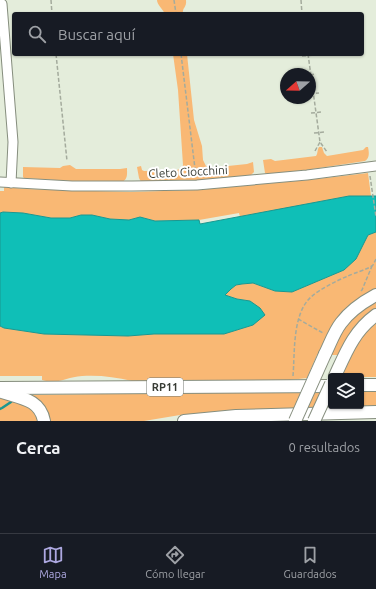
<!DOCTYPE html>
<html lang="es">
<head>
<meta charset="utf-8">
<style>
  body { margin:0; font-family:Ubuntu,sans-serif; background:#20242c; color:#f1f3f6 }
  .controls { position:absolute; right:12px; bottom:12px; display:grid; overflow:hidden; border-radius:4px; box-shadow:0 1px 3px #0004 }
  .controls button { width:36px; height:36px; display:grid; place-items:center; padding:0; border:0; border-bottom:1px solid #363941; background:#171b24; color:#f1f3f6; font:20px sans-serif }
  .compass { position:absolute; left:280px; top:68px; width:36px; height:36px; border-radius:50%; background:#171b24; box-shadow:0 1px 3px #0004; rotate:250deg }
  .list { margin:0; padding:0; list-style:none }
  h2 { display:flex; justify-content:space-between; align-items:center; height:52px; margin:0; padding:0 16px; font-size:17px }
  h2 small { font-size:13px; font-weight:400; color:#9ea1a6 }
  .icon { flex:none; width:22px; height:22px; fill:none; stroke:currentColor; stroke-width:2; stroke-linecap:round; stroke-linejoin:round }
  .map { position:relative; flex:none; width:376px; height:421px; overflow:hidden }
  .search { position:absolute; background:#171b24; box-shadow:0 1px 3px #0004; left:12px; right:12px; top:12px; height:44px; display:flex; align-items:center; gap:10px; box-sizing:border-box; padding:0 14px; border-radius:4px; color:#9ea1a6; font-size:15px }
  .sheet { height:112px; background:#171b24 }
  nav { display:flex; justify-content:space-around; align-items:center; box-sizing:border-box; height:56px; border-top:1px solid #363941; background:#171b24; font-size:11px; color:#9ea1a6 }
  nav a { display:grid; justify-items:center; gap:2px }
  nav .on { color:#ada8e0 }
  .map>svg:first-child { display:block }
  .green { fill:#f9b874 }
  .water { fill:#0fbfb7; stroke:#1b9790 }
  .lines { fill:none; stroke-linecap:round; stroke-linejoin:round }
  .stream { stroke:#1b9790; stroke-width:2.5 }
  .minor-casing { stroke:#868e7e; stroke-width:11 }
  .major-casing { stroke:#868e7e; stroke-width:14 }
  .path { stroke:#a4ab9d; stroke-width:1.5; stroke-dasharray:4 2; stroke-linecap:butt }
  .minor { stroke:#fff; stroke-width:9 }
  .major { stroke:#fff; stroke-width:12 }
  .major-bridge-casing { stroke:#868e7e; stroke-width:14; stroke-linecap:butt }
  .major-bridge { stroke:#fff; stroke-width:12 }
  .labels { text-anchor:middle; stroke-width:4; stroke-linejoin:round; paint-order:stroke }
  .shield { fill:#fff; stroke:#737671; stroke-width:1 }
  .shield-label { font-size:11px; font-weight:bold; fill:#373b34 }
  .street-label { font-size:12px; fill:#373b34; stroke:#fff }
</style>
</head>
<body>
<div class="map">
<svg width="376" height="421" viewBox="0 0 376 421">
  <rect width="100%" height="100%" fill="#e4eddb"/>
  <g class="green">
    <path d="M157,0H186C187,8 182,7 183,14H165C163,9 157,5 157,0Z"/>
    <path d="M173,54H187L194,120L202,146L203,160L206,166L209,168L247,164L253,162L254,172L250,176L196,182H141L139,178L137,167L141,166L142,170L144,171L177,170L182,168L183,165L178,90Z"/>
    <path d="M319,147H322L324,153L327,156L363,150L366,147H368C369,152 370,158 365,161L306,170L267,174L265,173L263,160L271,159L275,161L316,156L317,154L318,149Z"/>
    <path d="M70,165L76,169H120L127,168C127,174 128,179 122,182L71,181L24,178L23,177V167L60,168L63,166Z"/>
    <path d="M368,173L371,196H349L240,217L239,213L199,220L155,221L140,217L129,220L110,219L92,215H81L70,218H51L23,213L3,212L0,213V191H4V187L26,189L130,192L197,190L308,180Z"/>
    <path d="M376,232V290L320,355H317L307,378L290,380L132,381C115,377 100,375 82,376C66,377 59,385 42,380V376H0V326L4,328L44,334L128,336L154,334H224L253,325L250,301L237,299L224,295L231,289L236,285L242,284L253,283L275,291L292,292L344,270L368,235Z"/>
    <path d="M376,300V310L339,355H330L333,347L349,321Z"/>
    <path d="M376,321V377H361V376H342L352,355H350L361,336Z"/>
    <path d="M376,392V406H361V392Z"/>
    <path d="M179,393H331V406H355L231,410L180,415L144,421H47L28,395Z"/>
    <path d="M0,399H8L29,404L41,421H0Z"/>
  </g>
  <path class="water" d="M349,196H376V232L368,235L356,259L344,270L292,292L275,291L253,283L242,284L236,285L231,289L225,295L237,299L250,301L260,308L265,315L253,325L224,334H154L128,336L44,334L4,328L0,326V213L3,212L23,213L51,218H70L81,215H92L110,219L129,220L140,217L155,221L199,220L200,224Z"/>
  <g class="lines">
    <path class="stream" d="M0,409L2,408L11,402"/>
    <defs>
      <g id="minor">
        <path d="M2,4L13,142L11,183"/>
        <path d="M0,182L72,186H132L197,185L307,175L376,166"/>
      </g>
      <g id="major">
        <path d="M325,354C330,344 334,332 341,323C350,311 363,302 376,295"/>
        <path d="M335,376C346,352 354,331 376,315"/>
        <path d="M361,385H376"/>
        <path d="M0,388L331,386"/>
        <path d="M2,392C20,398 40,399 44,421"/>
        <path d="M184,421L236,416L376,412"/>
      </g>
    </defs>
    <use href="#minor" class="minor-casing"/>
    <use href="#major" class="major-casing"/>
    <g class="path">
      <path d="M51,0L52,14"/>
      <path d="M174,0L176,14"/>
      <path d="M301,0L302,14"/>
      <path d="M56,54L67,161"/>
      <path d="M181,54L196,177"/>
      <path d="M308,54L320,142L327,152"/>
      <path d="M302,56L314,55"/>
      <path d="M310,75L316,74"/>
      <path d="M310,94L319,93"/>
      <path d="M311,113L322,112"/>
      <path d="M314,133L325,132"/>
      <path d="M315,151L320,142"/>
      <path d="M370,176L376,217"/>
      <path d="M361,291L362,290L372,266"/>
      <path d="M298,319L323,333"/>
      <path d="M293,376C295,353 292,314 311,297C320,289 336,281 348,276C354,273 369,269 373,265C374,263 375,261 376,259"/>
    </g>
    <use href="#minor" class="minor"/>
    <use href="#major" class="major"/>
    <defs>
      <g id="major-bridge">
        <path d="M295,421L325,354"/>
        <path d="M314,421L331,384"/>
      </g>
    </defs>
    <use href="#major-bridge" class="major-bridge-casing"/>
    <use href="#major-bridge" class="major-bridge"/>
  </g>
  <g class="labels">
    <rect class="shield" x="147" y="378" width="36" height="18" rx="3"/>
    <g class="shield-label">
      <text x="165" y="391">RP11</text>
    </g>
    <g class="street-label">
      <text transform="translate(188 172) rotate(-3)" y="4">Cleto Ciocchini</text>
    </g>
  </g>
</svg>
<div class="controls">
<button><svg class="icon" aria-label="layers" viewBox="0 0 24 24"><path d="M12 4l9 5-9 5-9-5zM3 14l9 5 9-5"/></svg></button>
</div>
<svg class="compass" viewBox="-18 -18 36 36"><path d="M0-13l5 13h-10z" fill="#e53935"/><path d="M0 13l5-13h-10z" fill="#9ea1a6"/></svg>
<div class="search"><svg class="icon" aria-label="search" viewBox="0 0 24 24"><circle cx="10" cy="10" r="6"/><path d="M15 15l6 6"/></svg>Buscar aquí</div>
</div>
<section class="sheet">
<h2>Cerca<small>0 resultados</small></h2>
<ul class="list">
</ul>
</section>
<nav>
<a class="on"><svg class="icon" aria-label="map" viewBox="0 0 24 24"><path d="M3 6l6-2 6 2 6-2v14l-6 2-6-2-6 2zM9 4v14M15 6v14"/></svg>Mapa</a>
<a><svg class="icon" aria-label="directions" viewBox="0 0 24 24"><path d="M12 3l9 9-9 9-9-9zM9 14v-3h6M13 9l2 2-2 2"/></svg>Cómo llegar</a>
<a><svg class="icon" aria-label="saved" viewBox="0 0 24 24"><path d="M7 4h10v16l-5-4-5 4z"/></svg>Guardados</a>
</nav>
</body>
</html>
